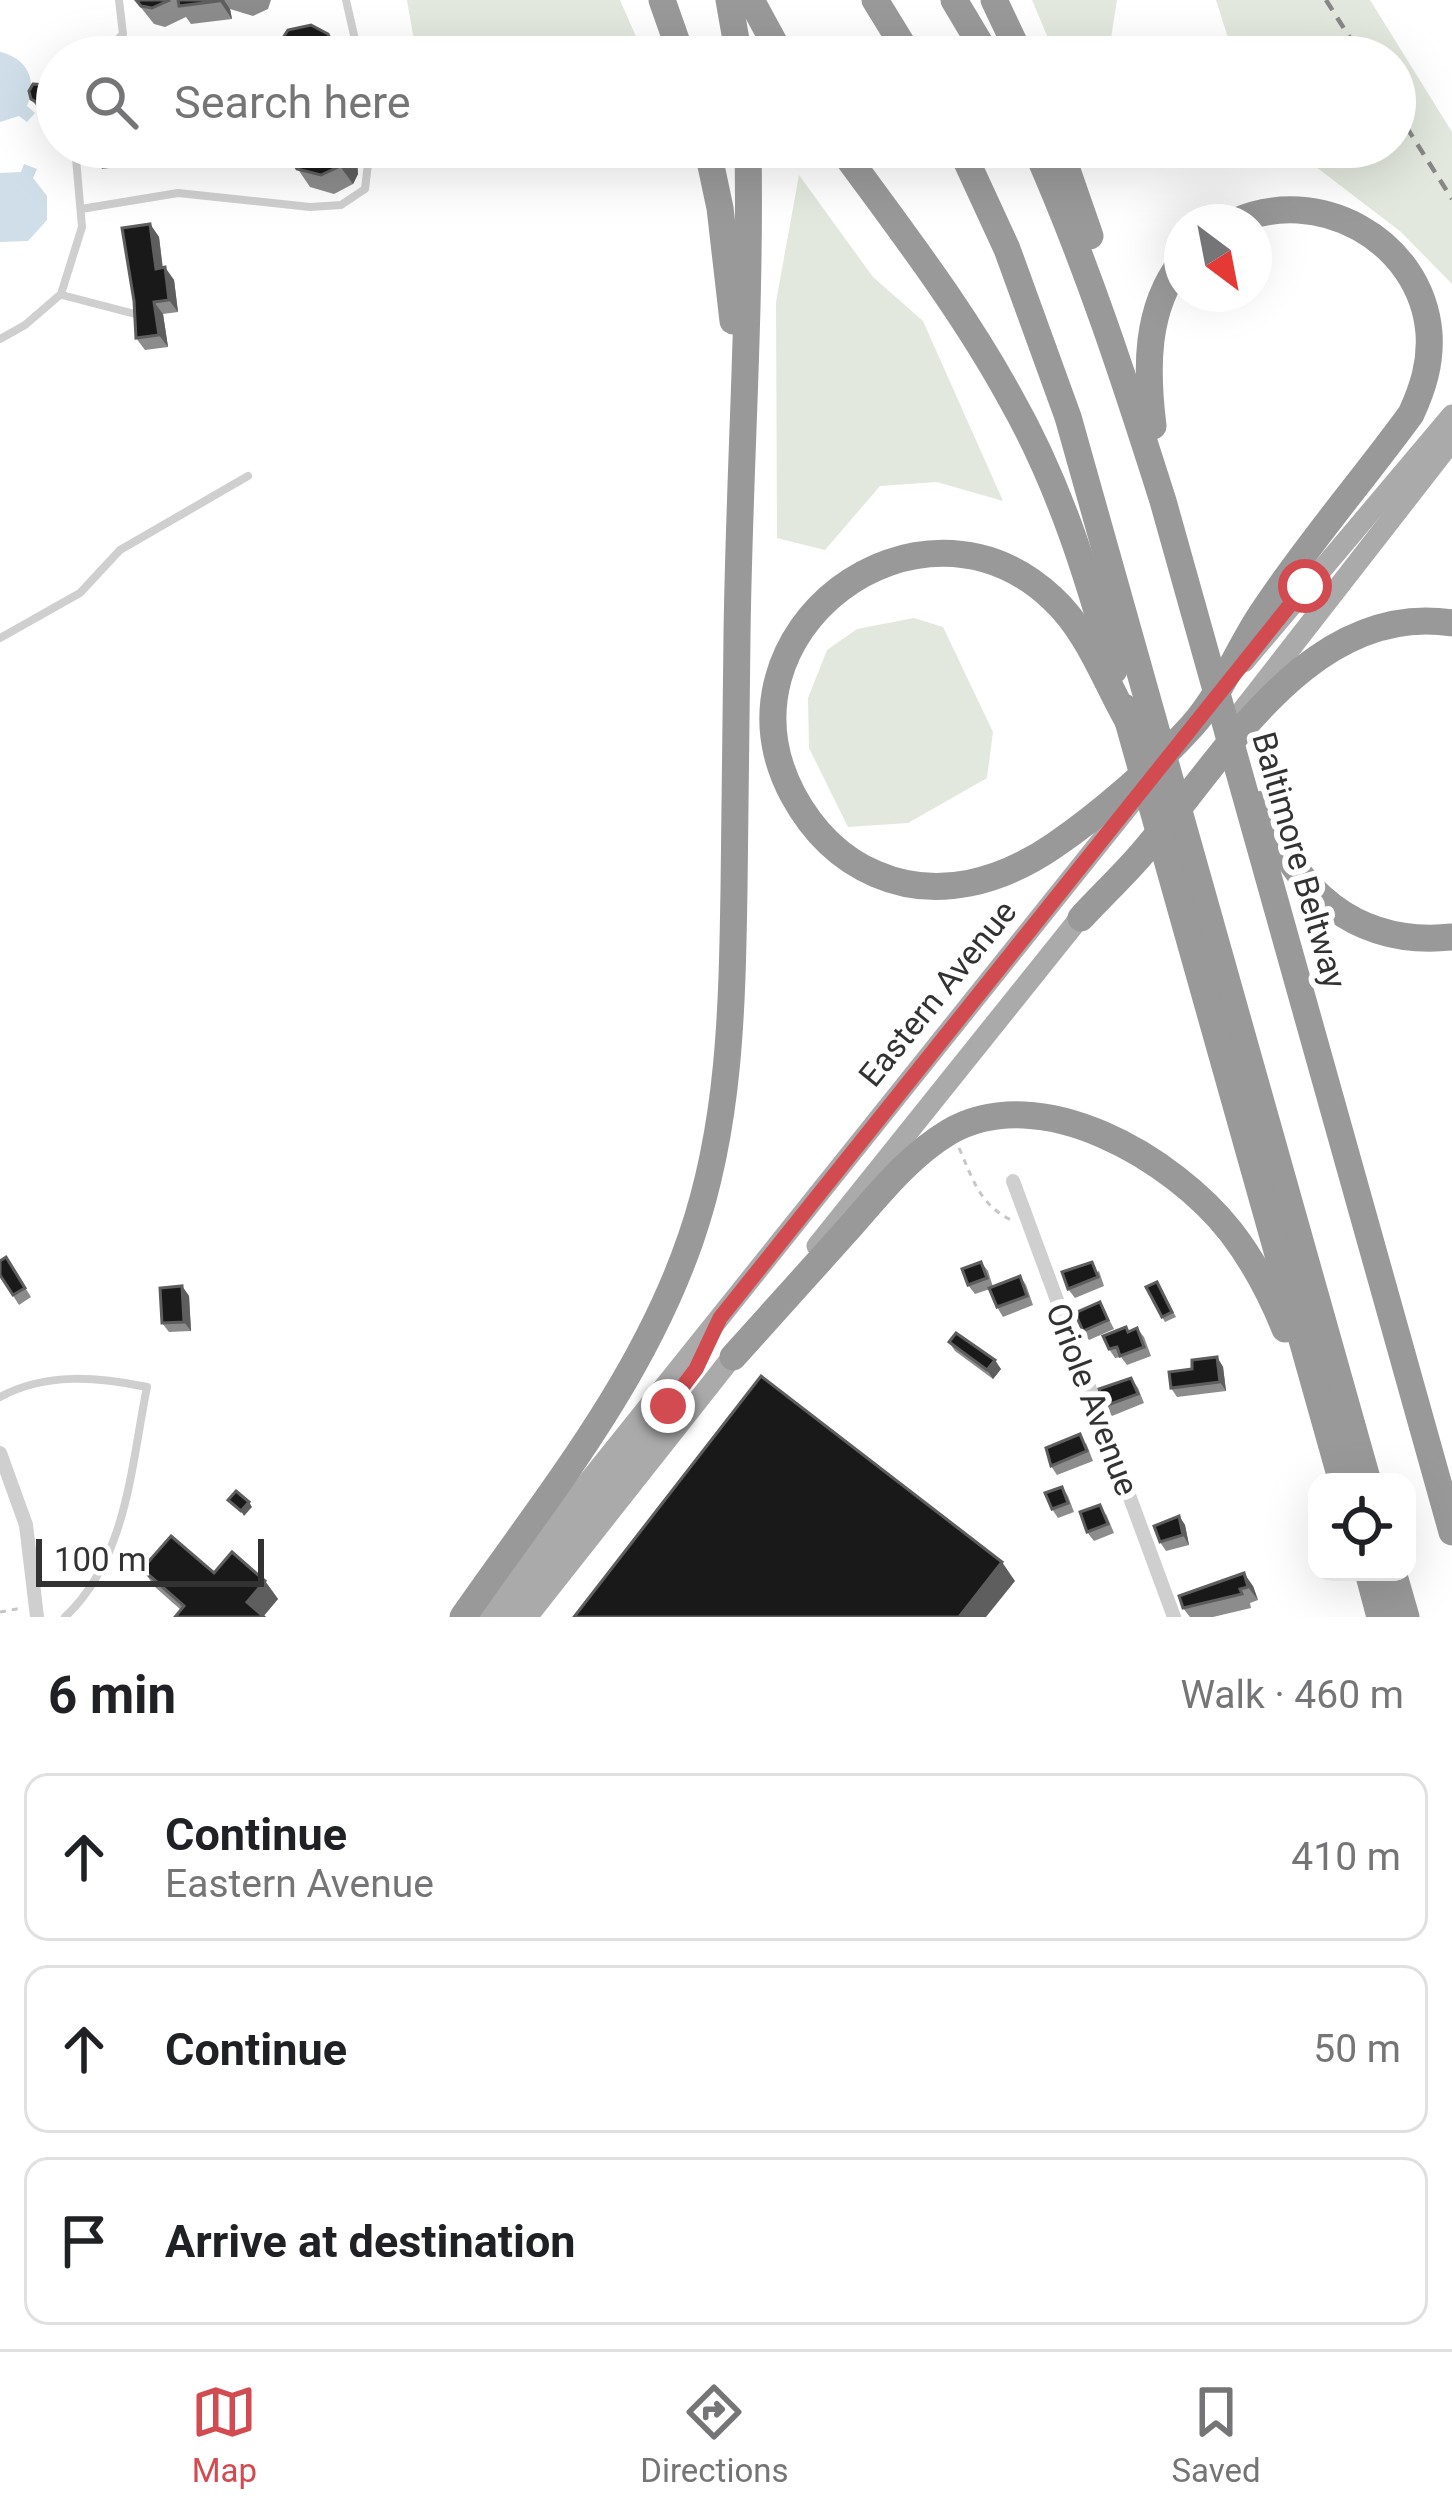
<!DOCTYPE html>
<html lang="en">
<head>
<meta charset="utf-8">
<style>
  body { margin:0; font-family:Roboto,sans-serif; background:#f2f2f2; color:#202124 }
  .controls { position:absolute; right:36px; bottom:36px; display:grid; overflow:hidden; border-radius:24px; box-shadow:0 12px 48px #0002 }
  .controls button { width:108px; height:108px; display:grid; place-items:center; padding:0; border:0; border-bottom:3px solid #e0e0e0; background:#fff; color:#202124; font:60px sans-serif }
  .compass { position:absolute; left:1164px; top:204px; width:108px; height:108px; border-radius:50%; background:#fff; box-shadow:0 12px 48px #0002; rotate:148deg }
  .scale { position:absolute; left:36px; bottom:30px; width:228px; box-sizing:border-box; padding-left:12px; border:6px solid #323232; border-top:0; font-size:33px; line-height:42px; white-space:nowrap; color:#323232; -webkit-text-stroke:9px #fff; paint-order:stroke }
  .stop { position:absolute; width:36px; height:36px; margin:-27px; border:9px solid #d24b51; border-radius:50%; background:#fff }
  .stop.end { background:#d24b51; border-color:#fff; box-shadow:0 3px 12px #0008 }
  .list { margin:0; padding:0; list-style:none }
  h2 { display:flex; justify-content:space-between; align-items:center; height:156px; margin:0; padding:0 48px; font-size:51px }
  h2 small { font-size:39px; font-weight:400; color:#757577 }
  .list li { display:grid; grid-template-columns:78px 1fr auto; gap:36px; align-items:center; box-sizing:border-box; height:168px; margin:0 24px 24px; padding:0 24px; border:3px solid #e0e0e0; border-radius:24px }
  .list b { display:block; font-size:45px; white-space:nowrap }
  .list p { margin:0; font-size:39px; white-space:nowrap; color:#757577 }
  .list em { font-size:39px; font-style:normal; color:#757577 }
  .icon { flex:none; width:66px; height:66px; fill:none; stroke:currentColor; stroke-width:2; stroke-linecap:round; stroke-linejoin:round }
  .map { position:relative; flex:none; width:1452px; height:1617px; overflow:hidden }
  .search { position:absolute; background:#fff; box-shadow:0 12px 48px #0002; left:36px; right:36px; top:36px; height:132px; display:flex; align-items:center; gap:30px; box-sizing:border-box; padding:0 42px; border-radius:66px; color:#757577; font-size:45px }
  .sheet { height:732px; background:#fff }
  nav { display:flex; justify-content:space-around; align-items:center; box-sizing:border-box; height:168px; border-top:3px solid #e0e0e0; background:#fff; font-size:33px; color:#757577 }
  nav a { display:grid; justify-items:center; gap:6px }
  nav .on { color:#d24b51 }
  .map>svg:first-child { display:block }
  .green { fill:#e2e8dd }
  .water { fill:#cfdee8 }
  .lines { fill:none; stroke-linecap:round; stroke-linejoin:round }
  .path { stroke:#c6c6c6; stroke-width:3; stroke-dasharray:6 6; stroke-linecap:butt }
  .lane { stroke:#cfcfcf; stroke-width:8 }
  .street { stroke:#cfcfcf; stroke-width:14 }
  .primary { stroke:#aaa; stroke-width:21 }
  .highway { stroke:#999; stroke-width:27 }
  .rail { stroke:#878787; stroke-width:4.5; stroke-dasharray:12 9; stroke-linecap:butt }
  .wall { fill:#8c8c8c }
  .shaded-wall { fill:#5e5e5e }
  .building { fill:#191919; stroke:#5e5e5e; stroke-width:3 }
  .route { stroke:#d24b51; stroke-width:15 }
  .labels { text-anchor:middle; stroke-width:12; stroke-linejoin:round; paint-order:stroke }
  .street-label { font-size:33px; fill:#323232; stroke:#fff }
</style>
</head>
<body>
<div class="map">
<svg width="1452" height="1617" viewBox="0 0 1452 1617">
  <rect width="100%" height="100%" fill="#fff"/>
  <g class="green">
    <path d="M407,0H620L645,57H411L415,46Z"/>
    <path d="M1032,0H1117L1108,57H1056Z"/>
    <path d="M1216,0H1370L1452,132V284L1401,232L1303,157L1296,147H1395V57H1240L1228,38Z"/>
    <path d="M799,175L873,277L923,321L1003,501L937,482L880,486L825,550L777,538L776,302Z"/>
    <path d="M914,618L943,627L993,732L987,778L908,823L848,827L809,748L808,698L827,650L857,629Z"/>
  </g>
  <g class="water">
    <path d="M0,52C27,58 38,80 27,106L35,113L27,122L19,116L0,122Z"/>
    <path d="M24,164L37,169L33,178L47,196V220L28,241L0,242V173L21,172Z"/>
  </g>
  <g class="lines">
    <g class="path">
      <path d="M959,1148C973,1179 979,1204 1011,1220"/>
      <path d="M0,1612L22,1608"/>
    </g>
    <g class="lane">
      <path d="M346,0L359,57"/>
      <path d="M100,57L123,34L119,0"/>
      <path d="M81,209L178,193L310,207L341,205L365,189L370,147"/>
      <path d="M62,295L135,314"/>
      <path d="M0,339L25,325L61,294L82,227L75,147"/>
      <path d="M0,638L80,593L120,550L248,476"/>
      <path d="M0,1397C46,1372 98,1377 147,1387C131,1466 127,1559 65,1617"/>
    </g>
    <g class="street">
      <path d="M1013,1181L1174,1617"/>
      <path d="M0,1453L26,1525L37,1617"/>
    </g>
    <g class="primary">
      <path d="M1244,662L1452,415"/>
      <path d="M1231,725L1452,441"/>
      <path d="M817,1246L1090,905"/>
      <path d="M480,1617L1149,781"/>
      <path d="M504,1617L671,1401"/>
      <path d="M527,1617L740,1347"/>
    </g>
    <g class="highway">
      <path d="M662,0L682,57"/>
      <path d="M729,0L739,57"/>
      <path d="M751,0L782,57"/>
      <path d="M875,0L910,57"/>
      <path d="M954,0L988,57"/>
      <path d="M994,0L1021,57"/>
      <path d="M707,147L720,208L733,321"/>
      <path d="M840,147C899,228 962,309 1010,397C1059,483 1088,576 1114,670"/>
      <path d="M960,147L1007,249L1068,417L1368,1482"/>
      <path d="M1035,147C1086,262 1125,381 1163,501L1452,1532"/>
      <path d="M1059,147L1090,236"/>
      <path d="M1153,426C1146,369 1145,309 1182,261"/>
      <path d="M1124,707L1342,1482"/>
      <path d="M1128,721C1104,679 1088,631 1052,598C918,473 707,633 793,795C812,830 838,858 876,874C938,901 1003,881 1055,845C1099,815 1157,765 1192,726C1222,693 1239,646 1264,610C1309,542 1363,480 1411,414C1423,388 1431,363 1429,333C1421,239 1317,184 1234,222"/>
      <path d="M1263,804C1293,891 1356,947 1452,937"/>
      <path d="M1081,918C1102,895 1125,874 1145,850C1223,759 1310,601 1452,623"/>
      <path d="M733,1357C772,1314 811,1270 850,1227C880,1193 909,1156 949,1132C1041,1079 1174,1159 1231,1232C1254,1262 1271,1294 1285,1329"/>
      <path d="M1368,1572L1380,1617"/>
      <path d="M1393,1572L1406,1617"/>
      <path d="M463,1617C548,1495 642,1381 691,1238C730,1125 732,1009 734,890C735,805 736,721 737,636C739,473 751,310 748,147"/>
    </g>
    <g class="rail">
      <path d="M1326,0L1362,57"/>
      <path d="M1395,109L1452,199"/>
    </g>
  </g>
  <g class="wall">
    <path d="M135,0H271L268,9L253,16L230,9L232,19L191,24L186,17L165,27L154,24Z"/>
    <path d="M47,85L53,94V109L45,112L38,108L31,99Z"/>
    <path d="M89,147H152L154,162L102,169Z"/>
    <path d="M287,147H356L358,174L353,184L334,194L310,187L287,153Z"/>
    <path d="M150,224L159,237L163,268L174,280L178,312L163,314L168,347L145,350L136,338Z"/>
    <path d="M6,1257L31,1297L19,1305L0,1275Z"/>
    <path d="M981,1262L988,1271L993,1287L1020,1276L1026,1285L1033,1305L1003,1317L997,1307L990,1289L975,1294L968,1285Z"/>
    <path d="M1099,1271L1104,1286L1075,1298L1068,1289Z"/>
    <path d="M182,1286L189,1296L191,1331L169,1332L162,1323Z"/>
    <path d="M1160,1286L1176,1317L1165,1322L1162,1317Z"/>
    <path d="M1100,1302L1114,1329L1089,1340L1083,1331Z"/>
    <path d="M1137,1328L1144,1337L1151,1356L1127,1365L1121,1357L1115,1358L1109,1349L1129,1331Z"/>
    <path d="M949,1342L1001,1369L993,1379L955,1351Z"/>
    <path d="M1217,1357L1223,1367L1226,1391L1177,1397L1171,1388L1192,1369Z"/>
    <path d="M1131,1378L1138,1388L1144,1403L1112,1416L1105,1406Z"/>
    <path d="M1086,1443L1093,1461L1057,1475L1051,1466Z"/>
    <path d="M1062,1487L1068,1496L1074,1512L1058,1518L1052,1509Z"/>
    <path d="M1106,1514L1114,1533L1094,1541L1087,1532Z"/>
    <path d="M1179,1516L1185,1525L1189,1545L1166,1551L1160,1542Z"/>
    <path d="M142,1569L214,1573L265,1581L278,1599L263,1616L181,1610L155,1587Z"/>
    <path d="M1253,1586L1258,1600L1250,1603L1251,1608L1213,1617H1190L1183,1608L1179,1596Z"/>
  </g>
  <g class="shaded-wall">
    <path d="M219,0H224L230,9L232,19Z"/>
    <path d="M328,34L341,52L343,57H334Z"/>
    <path d="M47,85L53,94V109L46,100Z"/>
    <path d="M143,147H152L154,162Z"/>
    <path d="M345,147L356,148L358,174L353,184L340,166Z"/>
    <path d="M150,224L159,237L164,281L156,269Z"/>
    <path d="M165,267L174,280L178,312L169,300Z"/>
    <path d="M154,302L163,314L168,347L159,335Z"/>
    <path d="M182,1286L189,1296L191,1331L184,1322Z"/>
    <path d="M1217,1357L1223,1367L1226,1391L1220,1382Z"/>
    <path d="M995,1360L1001,1369L993,1379L987,1370Z"/>
    <path d="M249,1502L252,1507L244,1516L241,1511Z"/>
    <path d="M1179,1516L1185,1525L1189,1545L1183,1535Z"/>
    <path d="M1002,1562L1015,1581L986,1617H959Z"/>
    <path d="M1244,1573L1253,1586L1258,1600L1248,1587Z"/>
    <path d="M265,1581L278,1599L263,1617L247,1602Z"/>
  </g>
  <g class="building">
    <path d="M136,0H170L152,8L141,6Z"/>
    <path d="M178,0H219V1L179,6Z"/>
    <path d="M311,25L328,34L336,50L334,57H277L275,50L288,30Z"/>
    <path d="M33,84L47,85L46,100L38,103L31,99L29,91Z"/>
    <path d="M89,147H119L89,151Z"/>
    <path d="M287,147H345L346,156L340,166L321,175L297,169L287,153Z"/>
    <path d="M150,224L156,269L165,267L169,300L154,302L159,335L136,338L134,301L122,228Z"/>
    <path d="M6,1257L25,1288L13,1295L0,1275V1261Z"/>
    <path d="M981,1262L987,1278L968,1285L962,1269Z"/>
    <path d="M1092,1262L1098,1277L1068,1289L1062,1272Z"/>
    <path d="M1020,1276L1027,1296L997,1307L989,1288Z"/>
    <path d="M1157,1282L1172,1312L1162,1317L1146,1287Z"/>
    <path d="M182,1286L184,1322L162,1323L160,1288Z"/>
    <path d="M1100,1302L1108,1320L1083,1331L1075,1313Z"/>
    <path d="M1126,1327L1128,1332L1137,1328L1144,1347L1120,1356L1117,1347L1109,1349L1103,1336Z"/>
    <path d="M956,1333L995,1360L987,1370L949,1342Z"/>
    <path d="M1217,1357L1220,1382L1171,1388L1169,1372L1192,1369V1360Z"/>
    <path d="M761,1376L1002,1562L959,1617H574Z"/>
    <path d="M1131,1378L1138,1394L1105,1406L1099,1389Z"/>
    <path d="M1080,1434L1087,1451L1051,1466L1046,1448Z"/>
    <path d="M1062,1487L1068,1503L1052,1509L1045,1493Z"/>
    <path d="M236,1491L249,1502L241,1511L228,1500Z"/>
    <path d="M1100,1505L1108,1524L1087,1532L1080,1512Z"/>
    <path d="M1179,1516L1183,1535L1160,1542L1154,1526Z"/>
    <path d="M171,1536L214,1573L232,1552L265,1581L247,1602L264,1617H175L184,1606L142,1569Z"/>
    <path d="M1244,1573L1248,1587L1240,1589L1242,1594L1183,1608L1179,1596Z"/>
  </g>
  <g class="lines">
    <path class="route" d="M668,1406L696,1369L720,1318L1305,586"/>
  </g>
  <g class="labels">
    <g class="street-label">
      <text transform="translate(1300 860) rotate(74)" y="12">Baltimore Beltway</text>
      <text transform="translate(937 993) rotate(-51)" y="12">Eastern Avenue</text>
      <text transform="translate(1093 1399) rotate(69)" y="12">Oriole Avenue</text>
    </g>
  </g>
</svg>
<div class="controls">
<button><svg class="icon" aria-label="locate" viewBox="0 0 24 24"><circle cx="12" cy="12" r="6"/><path d="M12 2v4M12 18v4M2 12h4M18 12h4"/></svg></button>
</div>
<svg class="compass" viewBox="-18 -18 36 36"><path d="M0-13l5 13h-10z" fill="#e53935"/><path d="M0 13l5-13h-10z" fill="#757577"/></svg>
<div class="scale">100 m</div>
<div class="stop" style="left:1305px;top:586px"></div>
<div class="stop end" style="left:668px;top:1406px"></div>
<div class="search"><svg class="icon" aria-label="search" viewBox="0 0 24 24"><circle cx="10" cy="10" r="6"/><path d="M15 15l6 6"/></svg>Search here</div>
</div>
<section class="sheet">
<h2>6 min<small>Walk · 460 m</small></h2>
<ul class="list">
<li><svg class="icon" aria-label="ahead" viewBox="0 0 24 24"><path d="M12 20V5M6 11l6-6 6 6"/></svg><div><b>Continue</b><p>Eastern Avenue</p></div><em>410 m</em></li>
<li><svg class="icon" aria-label="ahead" viewBox="0 0 24 24"><path d="M12 20V5M6 11l6-6 6 6"/></svg><div><b>Continue</b></div><em>50 m</em></li>
<li><svg class="icon" aria-label="arrive" viewBox="0 0 24 24"><path d="M6 21V4h12l-3 4 3 4H6"/></svg><div><b>Arrive at destination</b></div></li>
</ul>
</section>
<nav>
<a class="on"><svg class="icon" aria-label="map" viewBox="0 0 24 24"><path d="M3 6l6-2 6 2 6-2v14l-6 2-6-2-6 2zM9 4v14M15 6v14"/></svg>Map</a>
<a><svg class="icon" aria-label="directions" viewBox="0 0 24 24"><path d="M12 3l9 9-9 9-9-9zM9 14v-3h6M13 9l2 2-2 2"/></svg>Directions</a>
<a><svg class="icon" aria-label="saved" viewBox="0 0 24 24"><path d="M7 4h10v16l-5-4-5 4z"/></svg>Saved</a>
</nav>
</body>
</html>
